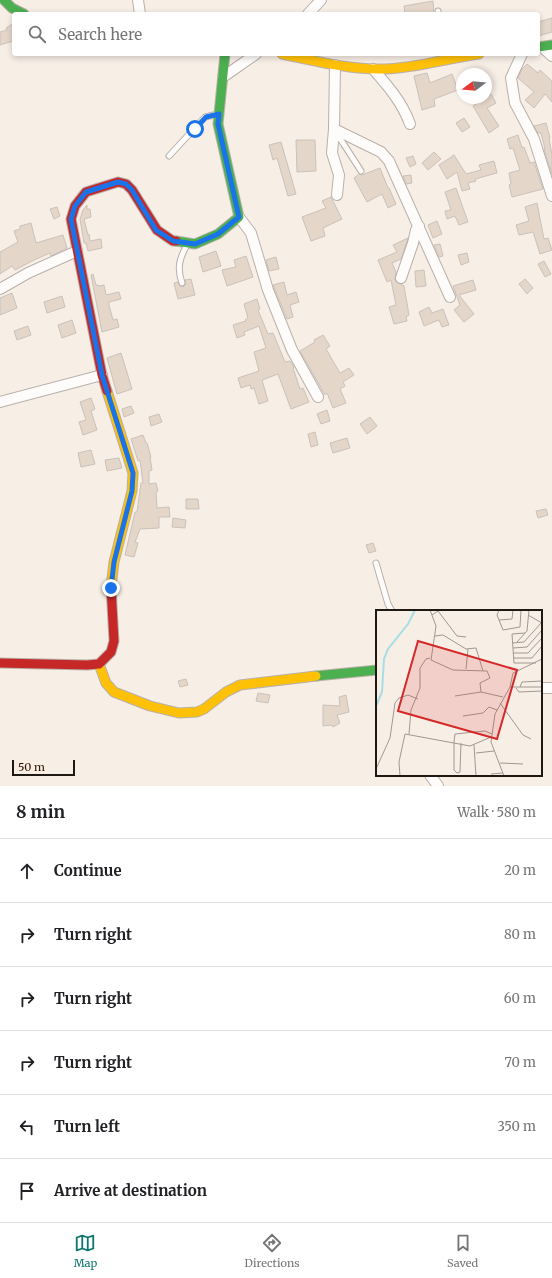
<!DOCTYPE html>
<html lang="en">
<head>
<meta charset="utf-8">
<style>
  body { margin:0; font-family:Merriweather,serif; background:#f2f2f2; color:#202124 }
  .compass { position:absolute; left:456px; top:68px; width:36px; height:36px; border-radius:50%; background:#fff; box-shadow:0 2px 6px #0003; rotate:254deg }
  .scale { position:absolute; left:12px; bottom:10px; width:63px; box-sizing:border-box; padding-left:4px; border:2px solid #1f1711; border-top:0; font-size:11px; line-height:14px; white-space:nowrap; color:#1f1711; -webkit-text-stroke:3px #ffeede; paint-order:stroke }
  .stop { position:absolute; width:12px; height:12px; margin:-9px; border:3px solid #1a73e8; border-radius:50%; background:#fff }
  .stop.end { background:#1a73e8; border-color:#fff; box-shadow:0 1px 4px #0008 }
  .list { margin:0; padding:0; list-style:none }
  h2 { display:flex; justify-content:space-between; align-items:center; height:52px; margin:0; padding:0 16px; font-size:17px }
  h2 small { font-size:13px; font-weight:400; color:#757577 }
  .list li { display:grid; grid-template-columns:26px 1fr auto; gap:12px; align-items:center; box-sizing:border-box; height:64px; padding:0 16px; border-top:1px solid #e0e0e0 }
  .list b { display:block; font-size:15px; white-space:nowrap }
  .list em { font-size:13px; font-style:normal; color:#757577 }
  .icon { flex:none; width:22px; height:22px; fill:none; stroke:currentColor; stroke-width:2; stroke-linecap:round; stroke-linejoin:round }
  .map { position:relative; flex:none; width:552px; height:786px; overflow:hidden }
  .search { position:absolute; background:#fff; box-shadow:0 2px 6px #0003; left:12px; right:12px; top:12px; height:44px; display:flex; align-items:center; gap:10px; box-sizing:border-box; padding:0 14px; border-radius:4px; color:#757577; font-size:15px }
  .sheet { height:436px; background:#fff }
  nav { display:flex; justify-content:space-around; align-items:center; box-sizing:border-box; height:56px; border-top:1px solid #e0e0e0; background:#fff; font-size:11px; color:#757577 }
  nav a { display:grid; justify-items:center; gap:2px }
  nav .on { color:#0f766e }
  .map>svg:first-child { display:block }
  .building { fill:#e4d6c9; stroke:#cac2bb }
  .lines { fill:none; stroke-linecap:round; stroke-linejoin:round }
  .lane-casing { stroke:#b8b0aa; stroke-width:7 }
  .street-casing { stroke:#b8b0aa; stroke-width:12 }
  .fast-casing { stroke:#b8b0aa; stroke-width:11 }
  .slow-casing { stroke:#b8b0aa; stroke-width:11 }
  .jam-casing { stroke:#b8b0aa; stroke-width:11 }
  .lane { stroke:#fefcfb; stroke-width:5 }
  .street { stroke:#fefcfb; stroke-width:10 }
  .fast { stroke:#4caf50; stroke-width:9 }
  .slow { stroke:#ffc107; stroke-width:9 }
  .jam { stroke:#c62828; stroke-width:9 }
  .route { stroke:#1a73e8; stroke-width:5 }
  .inset-river { fill:none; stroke:#a6dee5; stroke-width:2 }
  .inset-road { fill:none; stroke:#a19891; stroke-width:1 }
  .view { fill:#d62828; fill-opacity:0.15; stroke:#d62828; stroke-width:2 }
  .inset-edge { fill:none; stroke:#1f1711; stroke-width:2 }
</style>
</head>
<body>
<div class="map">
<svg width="552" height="786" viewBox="0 0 552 786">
  <rect width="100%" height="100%" fill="#f7eee6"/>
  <g class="building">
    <path d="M433,1L434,14H405L404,6Z"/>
    <path d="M552,18V32L538,36V22Z"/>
    <path d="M14,23V42L13,41L0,45V32L7,30L6,28Z"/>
    <path d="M527,64L538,73L540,70L552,81V102L545,94L534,108L525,100L534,92L518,78L522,69Z"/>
    <path d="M427,73L430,83L452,74L458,90L434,99L435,106L422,110L414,76Z"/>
    <path d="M491,94L496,103L487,108L499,126L489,133L473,106Z"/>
    <path d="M464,118L470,127L462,132L456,123Z"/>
    <path d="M546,123L550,138H549L552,155V174L544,149H545L541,133H538L534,126Z"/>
    <path d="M518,135L522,148L524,147L530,163L534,162L543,189L512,197L509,185L511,184L509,173L520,170L513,148L510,149L507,139Z"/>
    <path d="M296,140H315L316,171L297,172Z"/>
    <path d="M281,142L296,194L288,196L277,158L273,160L269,145Z"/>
    <path d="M434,152L441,159L428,170L422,163Z"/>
    <path d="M453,155H454L466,174L481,170L479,165L494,161L497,173L475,179L476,181L468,183L470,189L462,191L457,172L447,179L439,165L453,156Z"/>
    <path d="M413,156L416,164L410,167L406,158Z"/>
    <path d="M380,168L388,188H389L396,204L388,208L382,194L367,202L354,178L359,174L362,175Z"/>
    <path d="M411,175L412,183L406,184L403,176Z"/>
    <path d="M456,188L468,222L459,225L455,216L447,219L445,211L451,210L445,192Z"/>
    <path d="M331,197L342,219L323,228L325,236L311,241L302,217L326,208L322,201Z"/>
    <path d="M537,203L544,239L548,238L552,250L540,254L533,232L519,235L516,225L529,221L525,207Z"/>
    <path d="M87,205V209H90L91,217L84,219L88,235L89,234L90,241L101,239L102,248L88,251L86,243H84L80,219L83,210Z"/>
    <path d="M57,207L60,216L54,219L50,209Z"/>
    <path d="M437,221L442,234L433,238L428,225Z"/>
    <path d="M31,223L36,243L63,235L67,248L51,256L50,253L34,260L15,270L12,266L0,274V252L18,242L14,231L20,229V226Z"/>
    <path d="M408,238L401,259L392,263L396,272L395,279L396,282L404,286L409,315L406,317L407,321L394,324L389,307L396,305L391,280L387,282L378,260L397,252L393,245Z"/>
    <path d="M440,244L443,256L439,257L434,245Z"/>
    <path d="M216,251L221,266L203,272L199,257Z"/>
    <path d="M467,253L469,262L461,265L458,255Z"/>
    <path d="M246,256L253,277L227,286L222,270L236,267L234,260Z"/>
    <path d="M276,257L279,269L269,271L266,260Z"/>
    <path d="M544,261L551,274L545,277L538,264Z"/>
    <path d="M424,270L426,286L416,287L415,271Z"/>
    <path d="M93,274L96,285H98L99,286L104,285L106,295L119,292L121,299L109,302V305L113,320L117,319L119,327L102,332L91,275Z"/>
    <path d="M191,279L195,295L178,299L174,283L178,282L180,286L183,287L186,284L185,280Z"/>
    <path d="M525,279L533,288L527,294L519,284Z"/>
    <path d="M473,280L476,290L459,295L474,314L464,322L454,310L460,305L453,286Z"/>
    <path d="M284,282L287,295L296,292L299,302L290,305L293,317L287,319L273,285Z"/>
    <path d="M12,293L17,308L0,315V298Z"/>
    <path d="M62,296L65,307L47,313L44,302Z"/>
    <path d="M257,299L260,309L258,310L268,334L273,333L285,362L290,361L294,367L293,368L300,389L303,388L309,402L291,409L278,374L262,380L268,401L259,404L254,388L251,389L250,385L241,388L238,378L259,371L254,352L266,348L259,326L244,332L245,335L237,338L233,325L246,321L245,320L248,318L244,304Z"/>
    <path d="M429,307L432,313L443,309L449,325L442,327L439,320L424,326L419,312Z"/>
    <path d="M72,320L76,333L62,338L58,325Z"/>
    <path d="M28,326L31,335L17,340L14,331Z"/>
    <path d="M323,335L330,346L326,349L340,373L349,368L354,375L343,382L345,386L340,389L346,403L333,408L327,393L325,395L300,351L315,342L314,340Z"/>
    <path d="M121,353L132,389L117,394L107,358Z"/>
    <path d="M91,398L95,409L91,411L97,430L83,435L79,422L86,420L80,402Z"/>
    <path d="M131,406L134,413L124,417L122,409Z"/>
    <path d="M327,410L330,421L321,424L317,414Z"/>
    <path d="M159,414L162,422L151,426L149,417Z"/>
    <path d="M370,417L377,426L367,434L360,424Z"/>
    <path d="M315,432L318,445L311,447L308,434Z"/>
    <path d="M143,435L146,443H147L151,457H150L152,470L149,471V484L156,483L158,491L156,492L157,508L169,507L170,517H159V528L140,529L135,542L138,543L134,557L125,555L135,512H137L141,483H143L140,460L138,461L131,439Z"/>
    <path d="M347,438L350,448L333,453L330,443Z"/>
    <path d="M91,450L95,464L81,467L78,453Z"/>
    <path d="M119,458L122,468L107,471L105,460Z"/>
    <path d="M186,499H198L199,509H186Z"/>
    <path d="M546,509L548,515L538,518L536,511Z"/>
    <path d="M173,518L186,520L185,528L172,527Z"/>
    <path d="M373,543L376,551L369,553L366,545Z"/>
    <path d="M186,679L188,685L180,687L178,681Z"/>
    <path d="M258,693L270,695L268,703L256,701Z"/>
    <path d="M346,695L349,712L337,715L340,723L333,727L332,725L323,726V705L340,706L339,697Z"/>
  </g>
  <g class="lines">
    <defs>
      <g id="lane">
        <path d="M438,11V14"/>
        <path d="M333,137L340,139L343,143L361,171"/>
        <path d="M169,156L205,117L218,114"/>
        <path d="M182,283C177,268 179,259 187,245"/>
        <path d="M376,563L388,604L392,611"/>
      </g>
      <g id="street">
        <path d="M138,0L140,14"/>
        <path d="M308,14L321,0"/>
        <path d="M542,47L552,56"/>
        <path d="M522,54L511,78L515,103L534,139L552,196"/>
        <path d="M335,65L334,129L381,152L389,161L450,297"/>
        <path d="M373,69C388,86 402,102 410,124"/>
        <path d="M223,77L256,54"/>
        <path d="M334,129L332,153L339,175L337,195"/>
        <path d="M239,217L251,233L268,290L292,350L318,397"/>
        <path d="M401,278L413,243L416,230L419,226"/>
        <path d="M0,289L28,273L77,251"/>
        <path d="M0,402L102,375"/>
        <path d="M541,688H552"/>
        <path d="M430,775L438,786"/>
      </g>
      <g id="fast">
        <path d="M4,0L12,8L24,14"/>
        <path d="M538,47L552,45"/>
        <path d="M176,241L195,244L218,234L239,217L218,124L225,54"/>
        <path d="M316,676L377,670"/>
      </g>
      <g id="slow">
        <path d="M282,54C316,61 350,70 385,69C417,68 448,58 479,54"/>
        <path d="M107,391L133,473L132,491L114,562L111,587"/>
        <path d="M99,664L106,683L114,692L150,706L179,713L197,712L204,709L226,692L240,685L316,676"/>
      </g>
      <g id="jam">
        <path d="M107,391L102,375L71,219L75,206L86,192L118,182L126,184L132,190L157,230L173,241H176"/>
        <path d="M0,663L87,665L99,664L111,652L114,641L111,587"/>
      </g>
    </defs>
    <use href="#lane" class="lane-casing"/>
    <use href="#street" class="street-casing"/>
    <use href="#fast" class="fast-casing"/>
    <use href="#slow" class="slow-casing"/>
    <use href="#jam" class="jam-casing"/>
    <use href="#lane" class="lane"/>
    <use href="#street" class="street"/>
    <use href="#fast" class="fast"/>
    <use href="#slow" class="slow"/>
    <use href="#jam" class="jam"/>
  </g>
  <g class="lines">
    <path class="route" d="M111,588L114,562L132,491L133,473L102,375L71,219L75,206L86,192L118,182L126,184L132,190L156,230L173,241L195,244L218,234L239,217L218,124L219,114L206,117L195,129"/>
  </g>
  <g transform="translate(376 610)">
    <rect width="166" height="166" fill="#f7eee6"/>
    <path class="inset-river" d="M0,96L6,82L8,49L12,39L32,14L39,0"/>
    <path class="inset-road" d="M54,0L60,16L55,50L77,60L111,61L114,68L104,73L105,82L127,87M123,0L121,5L127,20L144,17L145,0M56,5L62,1L81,26L90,27M152,5L166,13M123,10L136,9L137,0M149,23L136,24L138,53H160M59,26L67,25L90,39L100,38L107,61M141,32L151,21L153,0M136,33L148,32L166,12M137,38L151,37L166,20M137,43H152L166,28M138,48H156L166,36M90,59L92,39M134,77H166M144,77L146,72L166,71M140,78L143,82L166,81M79,86L105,82M124,93L147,125L155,129M87,106L107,103L113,97L121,100M33,124L35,100L44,78V58L50,49L54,48M78,132V160L81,163L84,162L85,133M78,132L79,124L109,121L116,124M98,135L100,166M100,143L118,141M124,153L147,154M0,159L14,128L19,93L23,88L32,85L42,89M115,164L127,163M24,166L23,152L29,124L94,136L115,127M128,166L115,132L119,104L134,77L137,63L166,49"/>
    <path class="view" d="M42,31L141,60L121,129L22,101Z"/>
    <rect width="166" height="166" class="inset-edge"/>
  </g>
</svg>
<svg class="compass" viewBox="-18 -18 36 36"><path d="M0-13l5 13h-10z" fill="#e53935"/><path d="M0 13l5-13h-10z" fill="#757577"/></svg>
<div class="scale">50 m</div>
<div class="stop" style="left:195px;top:129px"></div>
<div class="stop end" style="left:111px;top:588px"></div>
<div class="search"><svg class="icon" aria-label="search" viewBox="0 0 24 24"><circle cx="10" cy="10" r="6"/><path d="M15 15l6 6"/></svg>Search here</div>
</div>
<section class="sheet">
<h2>8 min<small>Walk · 580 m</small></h2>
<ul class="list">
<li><svg class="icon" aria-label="ahead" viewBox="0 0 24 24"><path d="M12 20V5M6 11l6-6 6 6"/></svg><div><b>Continue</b></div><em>20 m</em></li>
<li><svg class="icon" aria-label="right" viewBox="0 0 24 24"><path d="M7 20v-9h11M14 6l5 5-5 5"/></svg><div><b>Turn right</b></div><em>80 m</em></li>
<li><svg class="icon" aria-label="right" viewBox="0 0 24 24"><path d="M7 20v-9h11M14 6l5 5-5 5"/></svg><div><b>Turn right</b></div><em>60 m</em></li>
<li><svg class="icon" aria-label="right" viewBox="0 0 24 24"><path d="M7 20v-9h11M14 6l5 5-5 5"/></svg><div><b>Turn right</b></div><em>70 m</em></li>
<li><svg class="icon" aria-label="left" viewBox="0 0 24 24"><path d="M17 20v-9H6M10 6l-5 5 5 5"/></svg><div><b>Turn left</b></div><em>350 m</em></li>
<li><svg class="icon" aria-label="arrive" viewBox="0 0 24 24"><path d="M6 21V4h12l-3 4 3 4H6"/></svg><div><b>Arrive at destination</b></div></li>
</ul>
</section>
<nav>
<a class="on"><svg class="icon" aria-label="map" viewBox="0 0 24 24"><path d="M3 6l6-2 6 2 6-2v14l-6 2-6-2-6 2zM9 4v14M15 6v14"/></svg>Map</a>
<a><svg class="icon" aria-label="directions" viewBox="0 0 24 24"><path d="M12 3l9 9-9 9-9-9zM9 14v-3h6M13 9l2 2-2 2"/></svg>Directions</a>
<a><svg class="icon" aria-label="saved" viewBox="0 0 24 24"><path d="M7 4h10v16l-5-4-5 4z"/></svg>Saved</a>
</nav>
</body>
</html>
